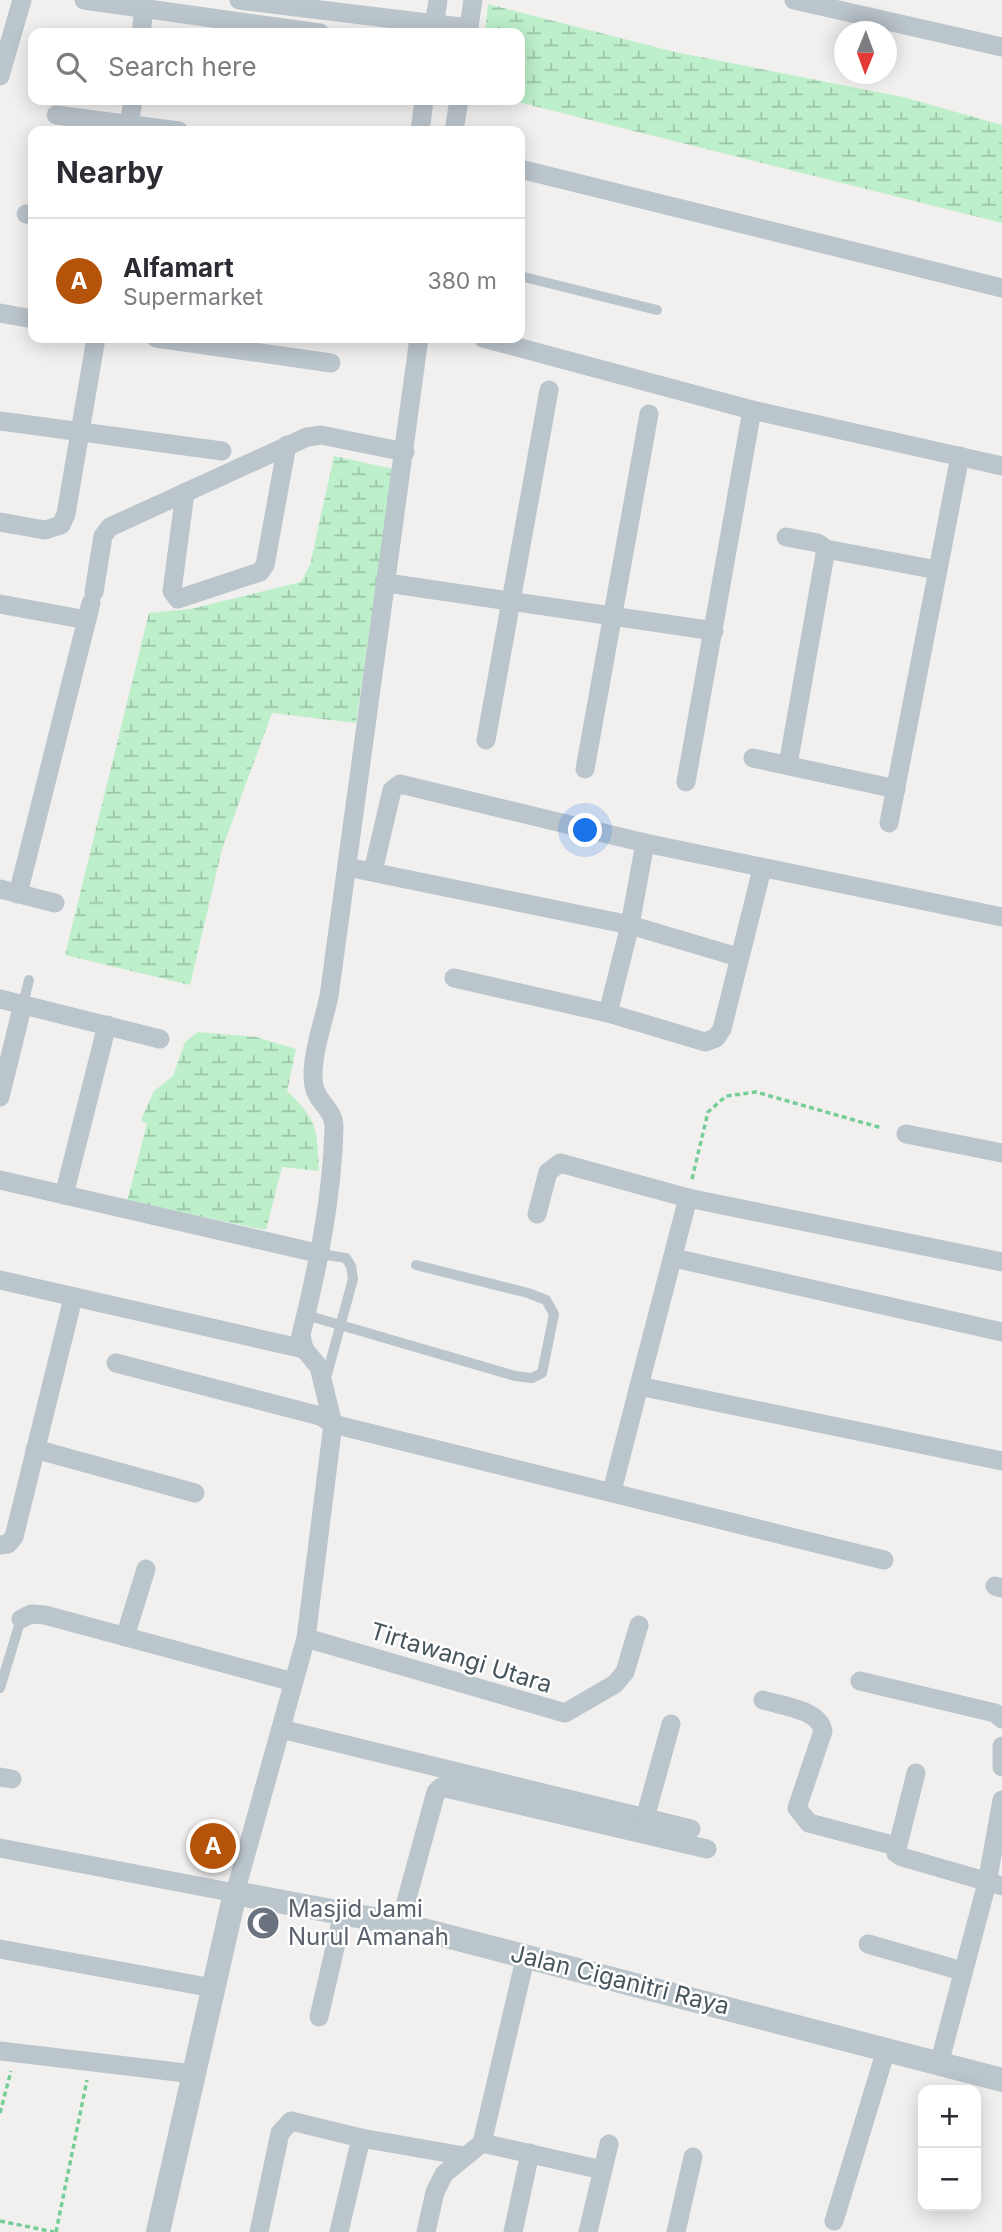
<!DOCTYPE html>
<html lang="en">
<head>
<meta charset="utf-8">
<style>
  body { margin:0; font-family:Inter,sans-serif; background:#f7f7f7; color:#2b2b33 }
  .controls { position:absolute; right:21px; bottom:21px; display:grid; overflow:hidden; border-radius:14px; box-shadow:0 4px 18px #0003 }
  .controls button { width:63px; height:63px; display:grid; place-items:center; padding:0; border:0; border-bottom:2px solid #e1e1e2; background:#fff; color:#2b2b33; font:35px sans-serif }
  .compass { position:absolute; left:834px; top:21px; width:63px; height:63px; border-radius:50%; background:#fff; box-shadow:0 4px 18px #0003; rotate:181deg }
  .you { position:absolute; left:586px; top:831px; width:24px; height:24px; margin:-18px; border:5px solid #fff; border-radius:50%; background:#1a73e8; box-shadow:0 0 0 10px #1a73e833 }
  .badge { display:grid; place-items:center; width:46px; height:46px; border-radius:50%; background:#b45309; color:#fff; font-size:23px; font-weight:700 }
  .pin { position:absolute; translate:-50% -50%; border:4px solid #fff; box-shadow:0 2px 7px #0006 }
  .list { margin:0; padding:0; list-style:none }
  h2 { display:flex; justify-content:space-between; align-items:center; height:91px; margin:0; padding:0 28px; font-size:30px }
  h2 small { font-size:23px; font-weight:400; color:#7c7c81 }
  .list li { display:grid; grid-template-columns:46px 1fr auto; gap:21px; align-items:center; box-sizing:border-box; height:126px; padding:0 28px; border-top:2px solid #e1e1e2 }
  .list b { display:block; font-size:26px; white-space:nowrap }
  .list p { margin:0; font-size:23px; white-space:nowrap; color:#7c7c81 }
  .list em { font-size:23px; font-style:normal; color:#7c7c81 }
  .icon { flex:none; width:38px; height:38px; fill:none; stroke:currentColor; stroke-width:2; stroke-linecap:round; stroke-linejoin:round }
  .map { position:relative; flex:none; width:1002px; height:2232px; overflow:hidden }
  .search { position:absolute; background:#fff; box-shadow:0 4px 18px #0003; left:28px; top:28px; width:497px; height:77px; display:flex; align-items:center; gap:18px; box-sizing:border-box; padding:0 24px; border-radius:14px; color:#7c7c81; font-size:26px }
  .panel { position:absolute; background:#fff; box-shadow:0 4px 18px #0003; left:28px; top:126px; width:497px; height:217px; border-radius:14px }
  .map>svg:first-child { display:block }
  .wetland { fill:url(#wetland-marsh) }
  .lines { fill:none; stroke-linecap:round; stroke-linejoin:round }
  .path { stroke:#75ce98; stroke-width:3.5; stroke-dasharray:5 3.5; stroke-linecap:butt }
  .service { stroke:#bbc5cc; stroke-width:10 }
  .minor { stroke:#bbc5cc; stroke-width:19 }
  .tertiary { stroke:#bbc5cc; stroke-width:24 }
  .labels { text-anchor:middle; stroke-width:5; stroke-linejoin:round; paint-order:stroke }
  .street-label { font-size:24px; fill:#47555d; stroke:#fff }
  .worship-label { font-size:24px; fill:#5b616d; stroke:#fff; text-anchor:start }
</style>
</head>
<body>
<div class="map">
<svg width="1002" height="2232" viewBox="0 0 1002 2232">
  <defs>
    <pattern id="wetland-marsh" width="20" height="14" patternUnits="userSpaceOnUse" patternTransform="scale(1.75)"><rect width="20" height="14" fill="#bdefcb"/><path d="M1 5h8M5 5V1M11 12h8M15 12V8" fill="none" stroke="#9bc4a8"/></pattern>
  </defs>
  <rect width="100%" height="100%" fill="#f2efef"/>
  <g class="wetland">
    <path d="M488,4L675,52L903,97L1002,125V223L510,100H520V33H485Z"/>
    <path d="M334,456L394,469L356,723L272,713L222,849L190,985L65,955L149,613L190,609L301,582L310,565Z"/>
    <path d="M198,1032L256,1037L296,1049L287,1091C318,1120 317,1130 319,1171L282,1167L266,1230L127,1201L147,1124L141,1120L154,1091L173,1076L185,1042Z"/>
  </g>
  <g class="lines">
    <g class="path">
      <path d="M692,1179L708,1112L726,1096L756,1092L882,1128"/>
      <path d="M0,2113L11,2071"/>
      <path d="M0,2221L54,2232"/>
      <path d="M56,2232L87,2080"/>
    </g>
    <g class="service">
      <path d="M520,276L657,310"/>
      <path d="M23,1004L29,980"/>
      <path d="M321,1254L346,1258L351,1266L353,1279L326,1378"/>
      <path d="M306,1315L515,1376L532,1378L542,1373L554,1314L546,1300L528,1293L416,1265"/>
      <path d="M0,1688L21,1619"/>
    </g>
    <g class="minor">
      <path d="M84,0L320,33"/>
      <path d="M239,0L469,28"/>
      <path d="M794,0L1002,47"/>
      <path d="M141,33L145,0"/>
      <path d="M433,33L438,0"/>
      <path d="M468,33L473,0"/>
      <path d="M0,76L22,0"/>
      <path d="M56,115L179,131"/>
      <path d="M128,131L133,100"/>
      <path d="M420,131L424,100"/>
      <path d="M454,131L459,100"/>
      <path d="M520,169L1002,288"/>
      <path d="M26,214L33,215"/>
      <path d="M0,313L33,319"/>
      <path d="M156,338L331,363"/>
      <path d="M483,338L752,410L1002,466"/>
      <path d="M0,421L222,451"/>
      <path d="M185,493L172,591L178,599L260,572L265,565L287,445"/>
      <path d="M0,522L45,530L61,525L66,514L96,338"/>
      <path d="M786,537L818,543L826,549L937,570"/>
      <path d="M387,583L714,631"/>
      <path d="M94,592L103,536L110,527L307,437L321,435L405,452"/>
      <path d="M0,604L87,620"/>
      <path d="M486,740L549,390"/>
      <path d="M753,758L896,789"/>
      <path d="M788,765L826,549"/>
      <path d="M585,769L649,414"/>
      <path d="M686,782L752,410"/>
      <path d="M889,823L960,456"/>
      <path d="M347,867L630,925L645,843L1002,917"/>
      <path d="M373,871L392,790L400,784L645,843"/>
      <path d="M0,889L55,903"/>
      <path d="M18,894L91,603"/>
      <path d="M454,978L608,1013L705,1042L716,1038L722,1029L762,869"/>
      <path d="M0,999L160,1039"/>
      <path d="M608,1013L630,925L738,957"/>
      <path d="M0,1097L23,1004"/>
      <path d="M906,1134L1002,1153"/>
      <path d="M0,1180L321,1254"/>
      <path d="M64,1195L107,1025"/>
      <path d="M537,1214L548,1172L560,1163L688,1198"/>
      <path d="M674,1258L1002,1332"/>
      <path d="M0,1280L304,1349"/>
      <path d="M116,1363L320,1416L333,1424L884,1560"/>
      <path d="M639,1386L688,1198L1002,1262"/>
      <path d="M35,1449L195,1493"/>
      <path d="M612,1491L639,1386L1002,1461"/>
      <path d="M0,1545L8,1544L14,1537L73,1298"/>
      <path d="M995,1586L1002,1588"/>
      <path d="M21,1619L31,1614L45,1615L293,1682"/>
      <path d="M125,1637L146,1569"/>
      <path d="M306,1638L565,1713L615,1684L625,1672L639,1625"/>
      <path d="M860,1681L995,1713L1002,1719"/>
      <path d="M763,1700C782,1706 819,1709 823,1731L797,1808L809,1823L896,1846"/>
      <path d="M281,1729L691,1829"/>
      <path d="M1002,1746V1767"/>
      <path d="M916,1773L896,1853L902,1857L1002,1886"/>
      <path d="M0,1777L12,1779"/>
      <path d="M645,1818L671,1724"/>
      <path d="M0,1848L235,1893L306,1638L333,1424L319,1367L304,1349L301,1335C318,1266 332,1199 334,1128C334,1108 317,1103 314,1086C309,1062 324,1020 329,996L419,338"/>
      <path d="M400,1924L436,1792L441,1787L707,1849"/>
      <path d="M868,1944L962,1971"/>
      <path d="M0,1949L213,1988"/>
      <path d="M319,2017L343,1913"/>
      <path d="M0,2051L194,2074"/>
      <path d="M939,2064L987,1883L1002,1800"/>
      <path d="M361,2138L464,2156"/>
      <path d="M482,2143L602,2170"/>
      <path d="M834,2221L886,2050"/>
      <path d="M259,2232L280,2133L291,2121L361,2138L339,2232"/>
      <path d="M426,2232L435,2192L444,2174L482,2143L526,1955"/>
      <path d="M513,2232L530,2153"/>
      <path d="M588,2232L609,2144"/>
      <path d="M676,2232L693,2157"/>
    </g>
    <path class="tertiary" d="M158,2232L235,1893L400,1924L1002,2080"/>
  </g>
  <defs>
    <symbol id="mosque-disc" viewBox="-11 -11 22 22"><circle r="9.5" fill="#6b7280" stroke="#fff"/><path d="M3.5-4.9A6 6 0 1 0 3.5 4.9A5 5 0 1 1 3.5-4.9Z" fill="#fff"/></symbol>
  </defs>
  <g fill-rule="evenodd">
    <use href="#mosque-disc" x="244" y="1904" width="38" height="38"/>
  </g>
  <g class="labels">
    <g class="street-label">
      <text transform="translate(461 1658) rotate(17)" y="8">Tirtawangi Utara</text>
      <text transform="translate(620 1980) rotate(14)" y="8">Jalan Ciganitri Raya</text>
    </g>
    <g class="worship-label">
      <text x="288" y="1917">Masjid Jami<tspan x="288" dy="28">Nurul Amanah</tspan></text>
    </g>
  </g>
</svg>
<div class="controls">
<button>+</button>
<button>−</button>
</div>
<svg class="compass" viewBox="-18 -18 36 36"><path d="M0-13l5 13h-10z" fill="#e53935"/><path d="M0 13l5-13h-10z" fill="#7c7c81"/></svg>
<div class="you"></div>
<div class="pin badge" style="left:213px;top:1846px">A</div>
<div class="search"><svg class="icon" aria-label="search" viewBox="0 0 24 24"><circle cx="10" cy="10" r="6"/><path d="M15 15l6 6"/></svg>Search here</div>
<section class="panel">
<h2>Nearby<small></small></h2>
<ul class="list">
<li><span class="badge">A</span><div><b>Alfamart</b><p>Supermarket</p></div><em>380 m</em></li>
</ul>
</section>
</div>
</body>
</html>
